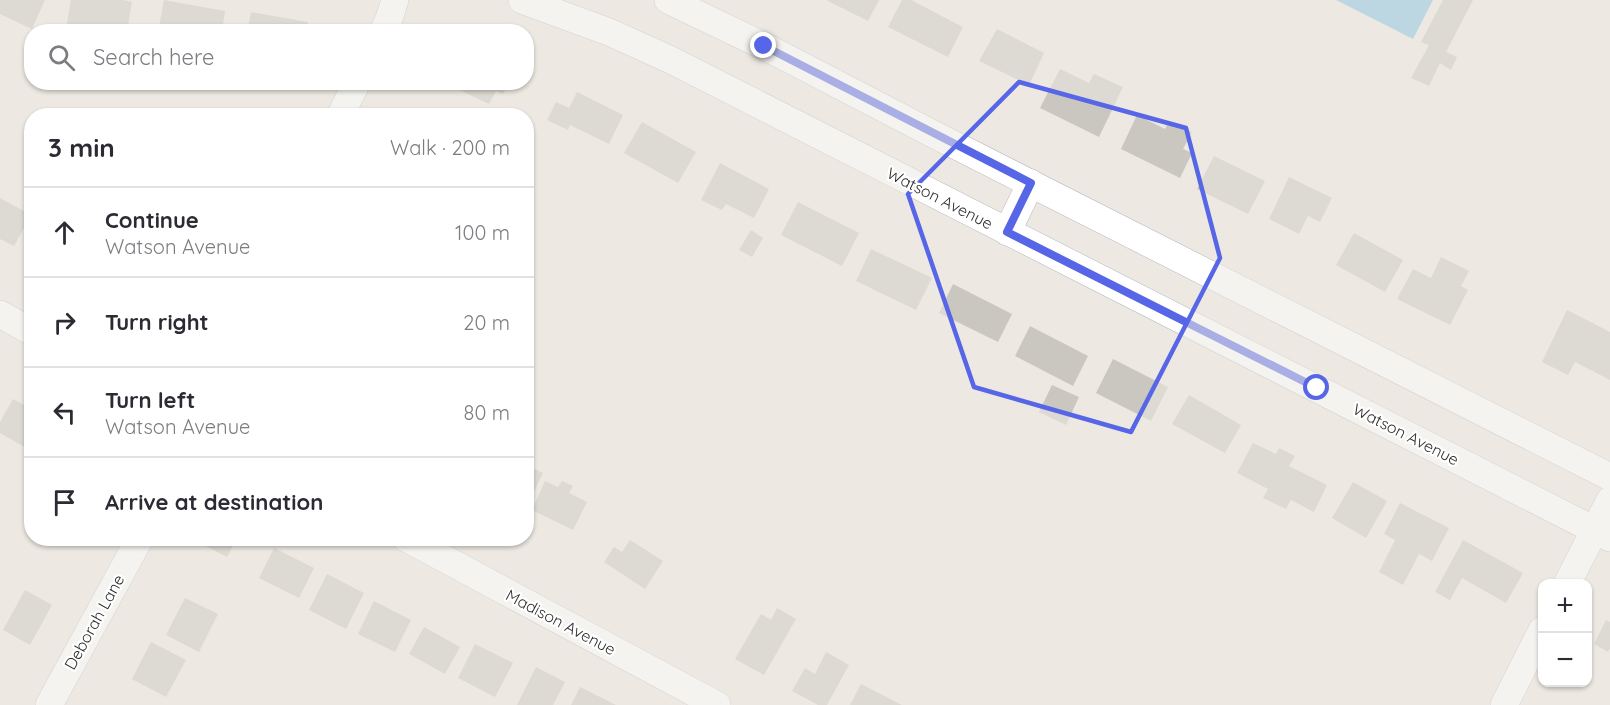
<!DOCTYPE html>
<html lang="en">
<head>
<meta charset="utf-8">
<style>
  body { margin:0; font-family:Quicksand,sans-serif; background:#f2f2f3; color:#2b2b33 }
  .controls { position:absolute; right:18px; bottom:18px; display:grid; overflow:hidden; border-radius:12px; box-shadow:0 2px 4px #0004 }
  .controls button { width:54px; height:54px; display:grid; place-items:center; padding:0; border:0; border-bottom:2px solid #e1e1e2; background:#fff; color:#2b2b33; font:30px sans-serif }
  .stop { position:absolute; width:18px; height:18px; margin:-14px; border:4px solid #5766e6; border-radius:50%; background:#fff }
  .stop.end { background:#5766e6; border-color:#fff; box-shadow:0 2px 6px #0008 }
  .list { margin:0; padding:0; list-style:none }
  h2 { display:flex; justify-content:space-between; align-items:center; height:78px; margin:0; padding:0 24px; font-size:26px }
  h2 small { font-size:20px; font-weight:400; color:#7c7c81 }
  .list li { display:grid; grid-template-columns:39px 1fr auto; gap:18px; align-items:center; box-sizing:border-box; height:90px; padding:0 24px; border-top:2px solid #e1e1e2 }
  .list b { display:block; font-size:22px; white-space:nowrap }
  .list p { margin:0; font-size:20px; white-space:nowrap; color:#7c7c81 }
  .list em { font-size:20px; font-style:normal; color:#7c7c81 }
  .icon { flex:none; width:33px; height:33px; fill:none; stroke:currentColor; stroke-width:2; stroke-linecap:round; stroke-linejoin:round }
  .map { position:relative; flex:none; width:1610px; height:705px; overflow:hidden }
  .search { position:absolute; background:#fff; box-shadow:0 2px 4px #0004; left:24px; top:24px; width:510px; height:66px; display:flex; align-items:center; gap:15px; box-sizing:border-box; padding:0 21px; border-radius:24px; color:#7c7c81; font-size:22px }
  .panel { position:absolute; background:#fff; box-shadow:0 2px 4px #0004; left:24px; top:108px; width:510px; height:438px; border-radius:24px }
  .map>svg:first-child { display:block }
  .water { fill:#83c1e2 }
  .building { fill:#cac7c0 }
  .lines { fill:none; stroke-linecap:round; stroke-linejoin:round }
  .minor-casing { stroke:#b6b7c0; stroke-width:28 }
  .minor { stroke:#fff; stroke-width:27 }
  .route { stroke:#5766e6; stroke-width:8 }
  .marked { fill:none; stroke:#5766e6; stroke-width:4.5; stroke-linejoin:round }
  .labels { text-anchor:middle; stroke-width:4.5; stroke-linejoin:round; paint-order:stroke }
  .street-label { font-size:16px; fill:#2e2e2e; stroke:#fff }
</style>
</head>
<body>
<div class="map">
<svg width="1610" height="705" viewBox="0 0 1610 705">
  <rect width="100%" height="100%" fill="#ede9e2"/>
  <path class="water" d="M1336,0H1433L1413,39Z"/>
  <g class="building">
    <path d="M0,0H45L32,29L0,14Z"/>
    <path d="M71,0H123L132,2L127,32H80L66,29Z"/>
    <path d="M164,0L225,11L222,32H158Z"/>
    <path d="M826,0H879L868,21Z"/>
    <path d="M902,0H911L963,27L948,57L888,27Z"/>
    <path d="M1443,0H1473L1446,52L1457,57L1451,70L1440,63L1429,86L1411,78L1429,45L1421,42Z"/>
    <path d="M251,12L308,22L306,32H247Z"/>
    <path d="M997,29L1044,53L1029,85L979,61Z"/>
    <path d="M1060,69L1089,83L1094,74L1123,87L1099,137L1040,108Z"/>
    <path d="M443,82H509L503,94L496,91L489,104Z"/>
    <path d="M577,92L623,115L609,144L570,125L568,130L547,120L556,102L569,108Z"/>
    <path d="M1137,115L1165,129L1169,121L1192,132L1183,149L1192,153L1180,178L1121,149Z"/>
    <path d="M642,122L696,152L678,183L624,153Z"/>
    <path d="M1214,156L1265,181L1248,214L1197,189Z"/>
    <path d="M720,163L769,189L754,218L726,204L722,210L701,200Z"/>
    <path d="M1289,177L1332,198L1320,222L1308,216L1299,234L1269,219Z"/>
    <path d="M0,198L31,215L14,246L0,239Z"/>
    <path d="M798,202L859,233L842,266L781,235Z"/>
    <path d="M751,230L763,238L752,257L739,250Z"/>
    <path d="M1354,233L1403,260L1385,292L1336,265Z"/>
    <path d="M871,249L932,278L916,310L856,281Z"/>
    <path d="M1441,257L1469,271L1461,286L1468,290L1450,325L1397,299L1413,269L1431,278Z"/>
    <path d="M953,284L1012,314L998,342L939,313Z"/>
    <path d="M1567,310L1610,332V380L1575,362L1568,375L1542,362Z"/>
    <path d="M1030,326L1088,356L1073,386L1015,356Z"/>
    <path d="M1113,359L1168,387L1151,421L1096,393Z"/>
    <path d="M1052,385L1079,397L1066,425L1039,412Z"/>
    <path d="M1189,395L1241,425L1225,453L1172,424Z"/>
    <path d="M13,399L32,409L30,450L0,433V422Z"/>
    <path d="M1253,443L1276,454L1279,448L1295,456L1289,466L1327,485L1314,512L1291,500L1286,509L1263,498L1268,489L1237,473Z"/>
    <path d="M526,465L543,473L528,504L526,503Z"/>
    <path d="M545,481L558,487L562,481L573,486L569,493L587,502L573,530L532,510Z"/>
    <path d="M1353,482L1387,501L1366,538L1332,518Z"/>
    <path d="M1400,503L1449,528L1432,561L1419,554L1403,585L1379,572L1395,540L1384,534Z"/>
    <path d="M190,538H237L227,557Z"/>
    <path d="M630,540L663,561L645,589L604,562L614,547L622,552Z"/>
    <path d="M1463,540L1523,573L1506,603L1462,578L1450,600L1435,592Z"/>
    <path d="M274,548L314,568L299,598L259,578Z"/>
    <path d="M327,574L364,593L346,629L309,610Z"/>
    <path d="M25,590L52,605L30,645L3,630Z"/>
    <path d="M185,598L218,614L199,652L166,635Z"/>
    <path d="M374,601L411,620L395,652L358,634Z"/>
    <path d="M777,608L796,619L764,675L735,659L761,614L771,620Z"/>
    <path d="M1606,620L1610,622V648L1608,652L1594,644Z"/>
    <path d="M424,627L460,647L445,674L409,654Z"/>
    <path d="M151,642L186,660L166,697L132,679Z"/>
    <path d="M475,644L513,663L495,697L458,678Z"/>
    <path d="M826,652L849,665L827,705H818L792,691L805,668L815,674Z"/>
    <path d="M536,667L565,682L553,705H517Z"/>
    <path d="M861,684L902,705H850Z"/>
    <path d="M580,687L616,705H571Z"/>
  </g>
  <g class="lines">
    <defs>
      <g id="minor">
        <path d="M522,0L609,32L671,60L1610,538"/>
        <path d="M668,0L764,46L933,134L1610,477"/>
        <path d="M383,32L389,19L395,0"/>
        <path d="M340,116L357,82"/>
        <path d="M1007,232L1031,183"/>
        <path d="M0,314L32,332"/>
        <path d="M406,538L717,705"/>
        <path d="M1567,584L1610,500"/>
        <path d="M49,705L140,538"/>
        <path d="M1504,705L1542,630"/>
      </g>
    </defs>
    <use href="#minor" class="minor-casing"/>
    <use href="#minor" class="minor"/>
  </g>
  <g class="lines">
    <path class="route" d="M764,46L1031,183L1007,232L1317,388"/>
  </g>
  <path d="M0 0H1610V705H0ZM1019,82L1186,128L1220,258L1131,432L974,387L908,194Z" fill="#ede9e2" fill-opacity=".55" fill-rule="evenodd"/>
  <path class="marked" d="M1019,82L1186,128L1220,258L1131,432L974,387L908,194Z"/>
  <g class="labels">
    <g class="street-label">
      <text transform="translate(940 198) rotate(27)" y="6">Watson Avenue</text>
      <text transform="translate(1406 434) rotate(27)" y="6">Watson Avenue</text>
      <text transform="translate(94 622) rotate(-61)" y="6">Deborah Lane</text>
      <text transform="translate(561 622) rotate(28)" y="6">Madison Avenue</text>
    </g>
  </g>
</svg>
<div class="controls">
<button>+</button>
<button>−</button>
</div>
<div class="stop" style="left:1317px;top:388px"></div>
<div class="stop end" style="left:764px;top:46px"></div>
<div class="search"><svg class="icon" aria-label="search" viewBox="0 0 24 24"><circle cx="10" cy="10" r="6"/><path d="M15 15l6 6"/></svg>Search here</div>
<section class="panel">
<h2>3 min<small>Walk · 200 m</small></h2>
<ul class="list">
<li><svg class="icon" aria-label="ahead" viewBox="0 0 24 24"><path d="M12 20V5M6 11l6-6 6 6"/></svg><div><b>Continue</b><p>Watson Avenue</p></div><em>100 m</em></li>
<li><svg class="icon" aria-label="right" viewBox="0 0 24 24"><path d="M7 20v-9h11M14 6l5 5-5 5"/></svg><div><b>Turn right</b></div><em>20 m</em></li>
<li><svg class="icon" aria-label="left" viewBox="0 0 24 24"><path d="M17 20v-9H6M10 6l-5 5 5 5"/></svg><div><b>Turn left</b><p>Watson Avenue</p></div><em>80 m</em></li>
<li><svg class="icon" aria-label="arrive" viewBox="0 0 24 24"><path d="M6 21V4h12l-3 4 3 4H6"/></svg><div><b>Arrive at destination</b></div></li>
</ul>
</section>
</div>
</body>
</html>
